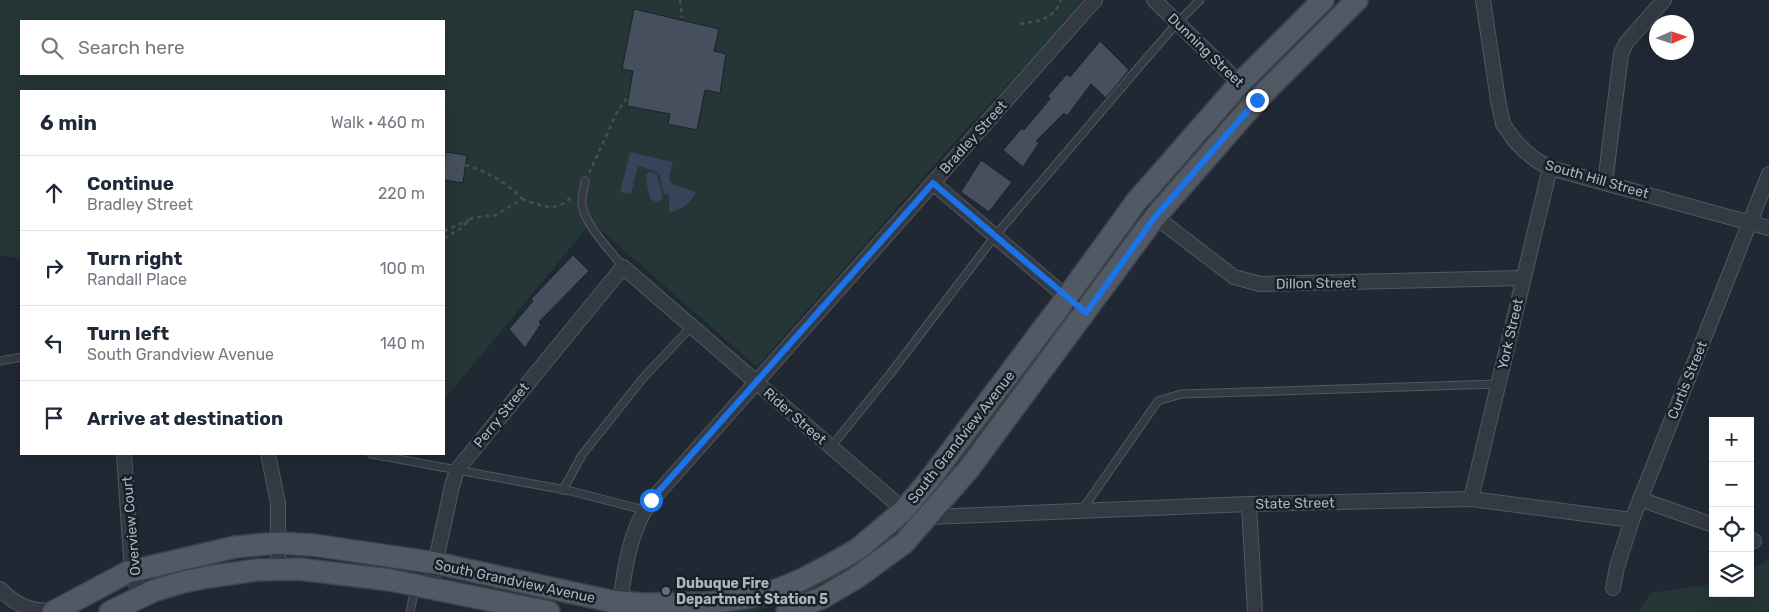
<!DOCTYPE html>
<html lang="en">
<head>
<meta charset="utf-8">
<style>
  body { margin:0; font-family:Rubik,sans-serif; background:#f6f6f7; color:#1f2937 }
  .controls { position:absolute; right:15px; bottom:15px; display:grid; overflow:hidden; border-radius:0px; box-shadow:0 5px 20px #0002 }
  .controls button { width:45px; height:45px; display:grid; place-items:center; padding:0; border:0; border-bottom:1px solid #e0e1e3; background:#fff; color:#1f2937; font:25px sans-serif }
  .compass { position:absolute; left:1649px; top:15px; width:45px; height:45px; border-radius:50%; background:#fff; box-shadow:0 5px 20px #0002; rotate:87deg }
  .stop { position:absolute; width:15px; height:15px; margin:-11px; border:4px solid #1a73e8; border-radius:50%; background:#fff }
  .stop.end { background:#1a73e8; border-color:#fff; box-shadow:0 1px 5px #0008 }
  .list { margin:0; padding:0; list-style:none }
  h2 { display:flex; justify-content:space-between; align-items:center; height:65px; margin:0; padding:0 20px; font-size:21px }
  h2 small { font-size:16px; font-weight:400; color:#747a83 }
  .list li { display:grid; grid-template-columns:32px 1fr auto; gap:15px; align-items:center; box-sizing:border-box; height:75px; padding:0 20px; border-top:1px solid #e0e1e3 }
  .list b { display:block; font-size:19px; white-space:nowrap }
  .list p { margin:0; font-size:16px; white-space:nowrap; color:#747a83 }
  .list em { font-size:16px; font-style:normal; color:#747a83 }
  .icon { flex:none; width:28px; height:28px; fill:none; stroke:currentColor; stroke-width:2; stroke-linecap:round; stroke-linejoin:round }
  .map { position:relative; flex:none; width:1769px; height:612px; overflow:hidden }
  .search { position:absolute; background:#fff; box-shadow:0 5px 20px #0002; left:20px; top:20px; width:425px; height:55px; display:flex; align-items:center; gap:12px; box-sizing:border-box; padding:0 18px; border-radius:0px; color:#747a83; font-size:19px }
  .panel { position:absolute; background:#fff; box-shadow:0 5px 20px #0002; left:20px; top:90px; width:425px; height:365px; border-radius:0px }
  .map>svg:first-child { display:block }
  .green { fill:#253636; fill-rule:evenodd }
  .water { fill:#354459 }
  .building { fill:#464f5d; stroke:#1b212a }
  .lines { fill:none; stroke-linecap:round; stroke-linejoin:round }
  .lane-casing { stroke:#515862; stroke-width:9 }
  .street-casing { stroke:#515862; stroke-width:16 }
  .primary-casing { stroke:#3d434d; stroke-width:24 }
  .path { stroke:#415154; stroke-width:2.5; stroke-dasharray:4 4; stroke-linecap:butt }
  .lane { stroke:#333a44; stroke-width:7 }
  .street { stroke:#333a44; stroke-width:14 }
  .primary { stroke:#515964; stroke-width:21 }
  .route { stroke:#1a73e8; stroke-width:6 }
  .service-dot { fill:#5c6f8a; stroke:#191f28; stroke-width:2 }
  .labels { text-anchor:middle; stroke-width:5; stroke-linejoin:round; paint-order:stroke }
  .street-label { font-size:14px; fill:#adb5c1; stroke:#191f28 }
  .poi-label { font-size:14px; font-weight:bold; fill:#adb5c1; stroke:#191f28; text-anchor:start }
</style>
</head>
<body>
<div class="map">
<svg width="1769" height="612" viewBox="0 0 1769 612">
  <rect width="100%" height="100%" fill="#202833"/>
  <g class="green">
    <path d="M0,0H1087L967,128L757,367L592,222L444,400V91H21V259L0,255ZM21,21H444V74H21Z"/>
    <path d="M1063,319L1067,322L931,502L927,500V498Z"/>
    <path d="M901,527L903,530L838,580L774,606L771,598Z"/>
    <path d="M1769,557V610L1760,612H1638L1651,593L1713,584V593H1750V568L1765,562Z"/>
    <path d="M765,600L767,608L753,612H715Z"/>
  </g>
  <g class="water">
    <path d="M630,152L673,162L670,172L669,179L671,182L674,185L696,192C690,204 682,210 669,212V196L668,194L664,195L659,174L656,171L638,166L631,194L620,192Z"/>
    <path d="M650,172L657,174L663,198L658,202L651,200C649,197 646,180 646,175Z"/>
  </g>
  <g class="building">
    <path d="M634,9L719,29L714,51L726,54L720,93L705,90L697,130L668,124L670,114L627,106L633,71L622,69Z"/>
    <path d="M1100,41L1129,70L1106,98L1091,84L1067,116L1064,113L1036,141L1039,143L1023,167L1003,150L1022,128L1024,130L1050,99L1048,96L1067,74L1070,77Z"/>
    <path d="M445,152L467,155L463,183L444,180Z"/>
    <path d="M981,160L1012,182L989,212L961,192Z"/>
    <path d="M573,255L589,271L539,322L541,324L525,348L509,329L533,301L531,299Z"/>
  </g>
  <g class="lines">
    <defs>
      <g id="lane">
        <path d="M585,181C584,189 581,197 582,205C585,225 610,250 623,267"/>
        <path d="M0,361L21,357"/>
        <path d="M831,447L890,374L995,236L1139,67L1178,22L1200,0"/>
        <path d="M371,454L571,491L644,510"/>
        <path d="M563,490L582,455L643,378L692,326"/>
        <path d="M1082,510L1158,401L1181,394L1498,384"/>
        <path d="M410,612L415,588"/>
      </g>
      <g id="street">
        <path d="M1154,0L1257,100"/>
        <path d="M1483,0L1498,100L1503,124L1515,141L1526,152L1536,160L1550,168L1769,228"/>
        <path d="M933,183L1085,313"/>
        <path d="M1605,183L1621,54L1626,43L1664,0"/>
        <path d="M1136,202L1234,277L1260,284L1523,278"/>
        <path d="M124,454L132,572L141,598"/>
        <path d="M268,454L278,503V569"/>
        <path d="M1471,499L1550,168"/>
        <path d="M1640,499L1713,525"/>
        <path d="M1249,504L1255,612"/>
        <path d="M1750,539L1754,541"/>
        <path d="M430,588L452,486L457,470L623,267L904,510L929,517L1249,504L1471,499L1632,520"/>
        <path d="M1613,588L1617,567L1632,520L1769,174"/>
        <path d="M0,589C18,607 31,612 56,610"/>
        <path d="M619,610C624,573 629,530 651,501L1095,0"/>
      </g>
      <g id="primary">
        <path d="M53,612L128,572L235,547L278,543L313,545L436,563L610,601L642,604L708,603L745,598L777,590L801,580L830,565L858,549L904,510L930,479L1067,297L1136,202L1240,83L1323,0"/>
        <path d="M110,612L153,591L183,582L208,577L257,570L299,569L390,580L549,612"/>
        <path d="M787,612L822,598L856,578L904,543L968,470L1155,217L1257,100L1357,0"/>
      </g>
    </defs>
    <use href="#lane" class="lane-casing"/>
    <use href="#street" class="street-casing"/>
    <use href="#primary" class="primary-casing"/>
    <g class="path">
      <path d="M680,0L682,18"/>
      <path d="M1020,24C1038,21 1054,20 1061,0"/>
      <path d="M589,173L618,110L628,97"/>
      <path d="M522,199C542,206 557,214 573,195"/>
      <path d="M444,231L469,220"/>
      <path d="M444,238L460,229L472,218L496,215L522,199C509,184 485,170 465,165"/>
    </g>
    <use href="#lane" class="lane"/>
    <use href="#street" class="street"/>
    <use href="#primary" class="primary"/>
  </g>
  <g class="lines">
    <path class="route" d="M651,500L933,183L1086,313L1155,217L1257,100"/>
  </g>
  <circle class="service-dot" cx="666" cy="591" r="5"/>
  <g class="labels">
    <g class="street-label">
      <text transform="translate(1206 50) rotate(44)" y="5">Dunning Street</text>
      <text transform="translate(973 137) rotate(-48)" y="5">Bradley Street</text>
      <text transform="translate(1597 179) rotate(16)" y="5">South Hill Street</text>
      <text transform="translate(1316 283) rotate(-1)" y="5">Dillon Street</text>
      <text transform="translate(1510 334) rotate(-77)" y="5">York Street</text>
      <text transform="translate(1687 380) rotate(-68)" y="5">Curtis Street</text>
      <text transform="translate(501 415) rotate(-51)" y="5">Perry Street</text>
      <text transform="translate(795 416) rotate(41)" y="5">Rider Street</text>
      <text transform="translate(961 437) rotate(-52)" y="5">South Grandview Avenue</text>
      <text transform="translate(1295 503) rotate(-1)" y="5">State Street</text>
      <text transform="translate(131 526) rotate(-95)" y="5">Overview Court</text>
      <text transform="translate(515 581) rotate(12)" y="5">South Grandview Avenue</text>
    </g>
    <g class="poi-label">
      <text x="676" y="588">Dubuque Fire<tspan x="676" dy="16">Department Station 5</tspan></text>
    </g>
  </g>
</svg>
<div class="controls">
<button>+</button>
<button>−</button>
<button><svg class="icon" aria-label="locate" viewBox="0 0 24 24"><circle cx="12" cy="12" r="6"/><path d="M12 2v4M12 18v4M2 12h4M18 12h4"/></svg></button>
<button><svg class="icon" aria-label="layers" viewBox="0 0 24 24"><path d="M12 4l9 5-9 5-9-5zM3 14l9 5 9-5"/></svg></button>
</div>
<svg class="compass" viewBox="-18 -18 36 36"><path d="M0-13l5 13h-10z" fill="#e53935"/><path d="M0 13l5-13h-10z" fill="#747a83"/></svg>
<div class="stop" style="left:651px;top:500px"></div>
<div class="stop end" style="left:1257px;top:100px"></div>
<div class="search"><svg class="icon" aria-label="search" viewBox="0 0 24 24"><circle cx="10" cy="10" r="6"/><path d="M15 15l6 6"/></svg>Search here</div>
<section class="panel">
<h2>6 min<small>Walk · 460 m</small></h2>
<ul class="list">
<li><svg class="icon" aria-label="ahead" viewBox="0 0 24 24"><path d="M12 20V5M6 11l6-6 6 6"/></svg><div><b>Continue</b><p>Bradley Street</p></div><em>220 m</em></li>
<li><svg class="icon" aria-label="right" viewBox="0 0 24 24"><path d="M7 20v-9h11M14 6l5 5-5 5"/></svg><div><b>Turn right</b><p>Randall Place</p></div><em>100 m</em></li>
<li><svg class="icon" aria-label="left" viewBox="0 0 24 24"><path d="M17 20v-9H6M10 6l-5 5 5 5"/></svg><div><b>Turn left</b><p>South Grandview Avenue</p></div><em>140 m</em></li>
<li><svg class="icon" aria-label="arrive" viewBox="0 0 24 24"><path d="M6 21V4h12l-3 4 3 4H6"/></svg><div><b>Arrive at destination</b></div></li>
</ul>
</section>
</div>
</body>
</html>
